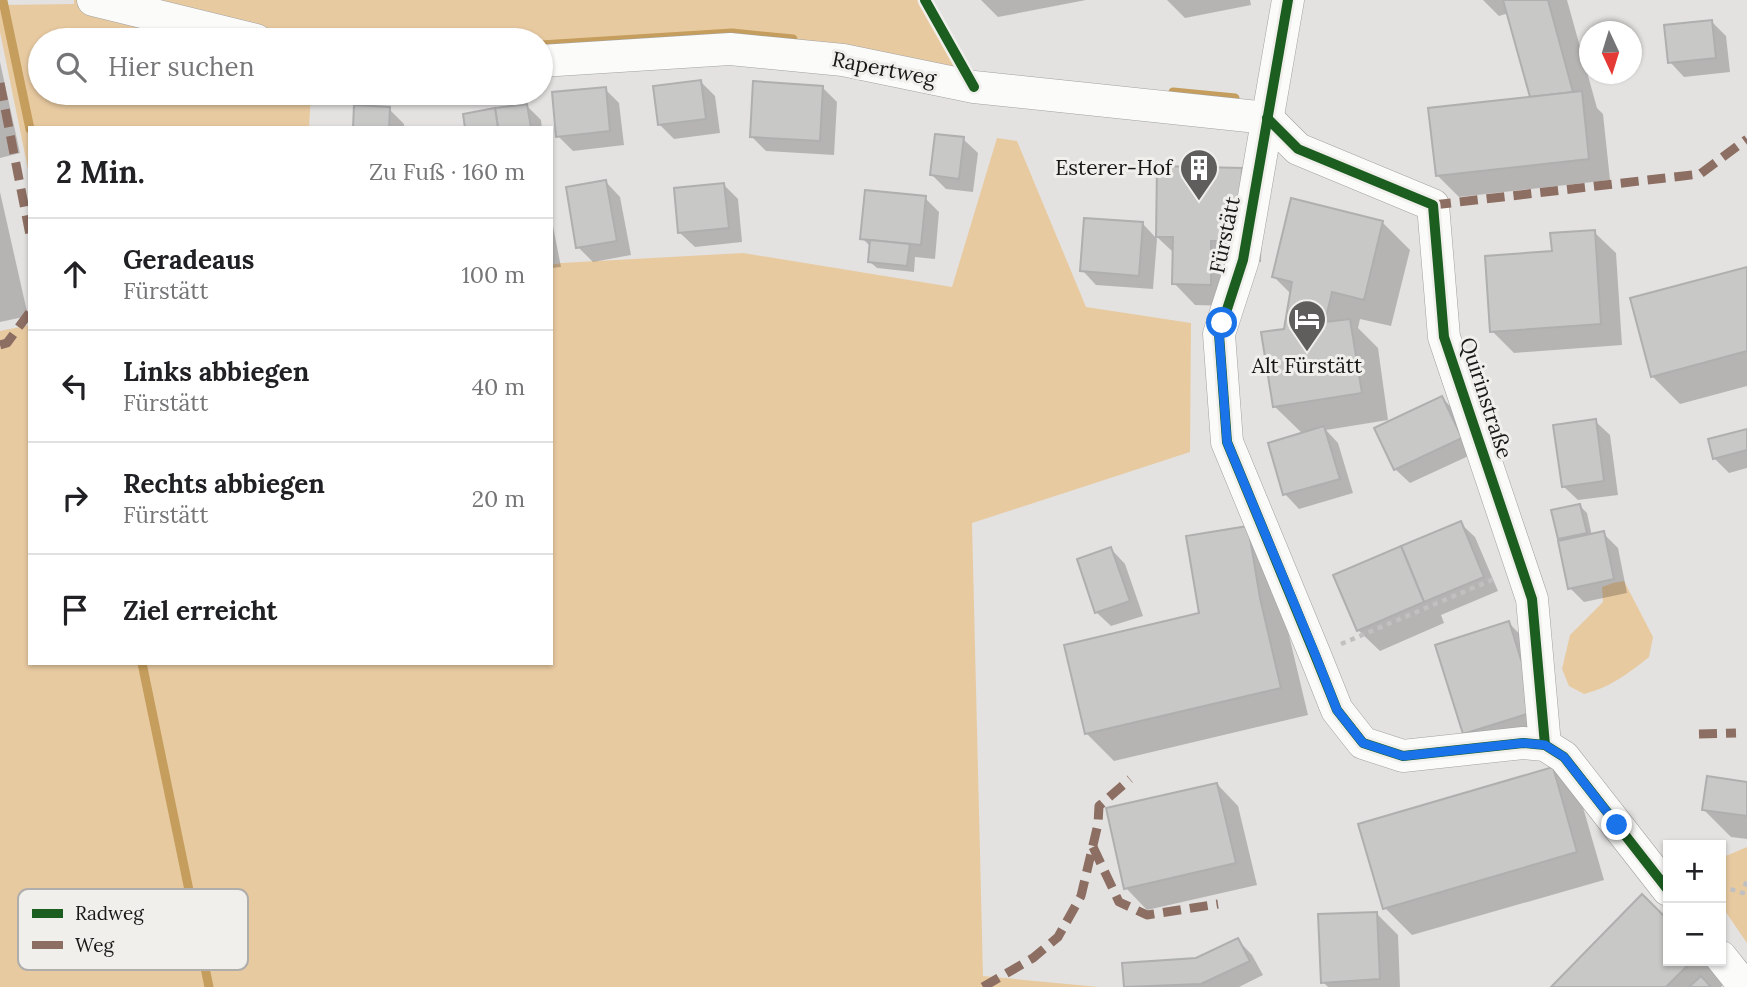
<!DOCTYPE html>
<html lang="de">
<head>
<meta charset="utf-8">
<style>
  body { margin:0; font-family:Lora,serif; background:#f2f2f2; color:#202124 }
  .controls { position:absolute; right:21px; bottom:21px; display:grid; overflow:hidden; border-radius:0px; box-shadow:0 2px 5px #0004 }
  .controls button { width:63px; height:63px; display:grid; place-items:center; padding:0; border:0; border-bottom:2px solid #e0e0e0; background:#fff; color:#202124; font:35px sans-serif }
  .compass { position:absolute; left:1579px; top:21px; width:63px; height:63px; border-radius:50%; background:#fff; box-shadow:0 2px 5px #0004; rotate:176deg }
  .stop { position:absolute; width:21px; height:21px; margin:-16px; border:5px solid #1a73e8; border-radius:50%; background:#fff }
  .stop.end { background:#1a73e8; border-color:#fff; box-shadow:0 2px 7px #0008 }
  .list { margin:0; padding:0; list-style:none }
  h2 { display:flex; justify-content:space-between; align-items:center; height:91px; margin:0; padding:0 28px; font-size:30px }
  h2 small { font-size:23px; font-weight:400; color:#757577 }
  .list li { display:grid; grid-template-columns:46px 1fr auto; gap:21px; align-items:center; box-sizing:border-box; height:112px; padding:0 28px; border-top:2px solid #e0e0e0 }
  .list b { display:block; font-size:26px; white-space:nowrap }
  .list p { margin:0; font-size:23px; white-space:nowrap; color:#757577 }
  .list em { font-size:23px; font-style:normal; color:#757577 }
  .icon { flex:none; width:38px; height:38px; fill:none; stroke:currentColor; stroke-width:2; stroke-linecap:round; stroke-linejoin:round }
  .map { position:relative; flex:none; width:1747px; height:987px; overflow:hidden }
  .search { position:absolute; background:#fff; box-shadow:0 2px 5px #0004; left:28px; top:28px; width:525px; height:77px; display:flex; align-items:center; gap:18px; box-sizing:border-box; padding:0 24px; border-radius:38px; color:#757577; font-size:26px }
  .panel { position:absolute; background:#fff; box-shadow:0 2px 5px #0004; left:28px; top:126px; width:525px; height:539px; border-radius:0px }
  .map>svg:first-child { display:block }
  .green { fill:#e8caa1 }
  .shadow { fill:#0003 }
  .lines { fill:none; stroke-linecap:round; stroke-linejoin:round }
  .stream { stroke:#c59d5c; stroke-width:9 }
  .building { fill:#c8c8c7; stroke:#afafaf; stroke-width:2 }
  .minor-casing { stroke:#a2a1a0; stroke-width:33 }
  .path { stroke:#c1c0c0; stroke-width:4.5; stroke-dasharray:5 5; stroke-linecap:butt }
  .minor { stroke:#fbfbfa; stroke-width:32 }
  .quiet { stroke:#8d6e63; stroke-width:9; stroke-dasharray:18 9; stroke-linecap:butt }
  .cycleway-casing { stroke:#f1efec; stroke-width:15 }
  .cycleway { stroke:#1b5e20; stroke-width:10 }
  .route { stroke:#1a73e8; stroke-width:9 }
  .labels { text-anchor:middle; stroke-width:6; stroke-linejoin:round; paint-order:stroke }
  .street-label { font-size:21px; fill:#181717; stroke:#f1efec }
  .poi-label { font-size:21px; fill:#181717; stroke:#f1efec; text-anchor:end }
  .key { fill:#f1efec; stroke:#b0aeac; stroke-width:2 }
  .key-label { font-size:19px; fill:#181717 }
</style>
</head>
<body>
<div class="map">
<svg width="1747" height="987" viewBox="0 0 1747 987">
  <rect width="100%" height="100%" fill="#e3e2e0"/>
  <g class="green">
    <path d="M74,0H919L964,79L844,53L541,54V40H40V93H311L309,128H30V179L0,32V5L74,4Z"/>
    <path d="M997,138L1017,141L1086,307L1191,323L1190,452L972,523L983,976L1099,987H0V331L30,325V663H551V265L561,263L743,253L952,287Z"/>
    <path d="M1624,581L1653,637L1649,657C1629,673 1609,688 1584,694L1569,686L1562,669L1570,635L1603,602L1602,587L1613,583Z"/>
    <path d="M1747,847V943L1721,905V858Z"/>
  </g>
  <g class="shadow">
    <path d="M981,0H1086L998,17Z"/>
    <path d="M1167,0H1250L1251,5L1185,18Z"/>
    <path d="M1483,0H1567L1597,108L1603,114L1610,180L1459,197L1437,175L1534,98L1509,13L1499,16Z"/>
    <path d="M1712,22L1726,36L1730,72L1684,77L1670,62Z"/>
    <path d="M0,62L20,153L0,158Z"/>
    <path d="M700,81L715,96L720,133L674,139L659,124Z"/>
    <path d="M822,87L837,102L834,155L766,151L751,136Z"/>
    <path d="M605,89L619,103L624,145L573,151L558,136Z"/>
    <path d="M527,106L541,120L542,128H467Z"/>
    <path d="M389,109L404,124V128H354Z"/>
    <path d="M963,139L978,153L973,192L946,189L932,175Z"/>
    <path d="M1241,170L1263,191L1261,262L1232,261V306L1195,305L1174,283V253L1157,237Z"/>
    <path d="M606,182L620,197L631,255L593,262L578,247Z"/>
    <path d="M723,184L738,199L742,242L695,247L680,233Z"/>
    <path d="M0,192L28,316L0,322Z"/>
    <path d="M925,198L939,212L935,259L915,257L914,272L877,268L870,262L871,247L862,238Z"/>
    <path d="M551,216L561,267L551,268Z"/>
    <path d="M1382,222L1410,250L1391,326L1360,319L1358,328L1378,348L1388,420L1326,430L1338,443L1353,493L1299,509L1285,494L1303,434L1274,406L1292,295L1274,277Z"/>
    <path d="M1143,224L1157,239L1153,289L1096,285L1082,270Z"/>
    <path d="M1594,232L1616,253L1622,345L1514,353L1492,331L1553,253Z"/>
    <path d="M1747,269V386L1680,404L1652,376Z"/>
    <path d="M1442,398L1457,413L1475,453L1410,483L1395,469Z"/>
    <path d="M1595,421L1610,435L1618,495L1578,500L1563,486Z"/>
    <path d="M1747,431V468L1729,473L1715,459Z"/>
    <path d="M1580,506L1587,513L1592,536L1603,533L1618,548L1627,593L1584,602L1570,588L1563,542L1559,538Z"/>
    <path d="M1460,523L1475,537L1498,591L1441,615L1444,623L1380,651L1358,630Z"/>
    <path d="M1248,528L1287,627L1308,715L1114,761L1086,733L1201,614Z"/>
    <path d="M1111,549L1125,564L1143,616L1111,626L1096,612Z"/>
    <path d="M1509,623L1530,645L1558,733L1486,754L1465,733Z"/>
    <path d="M1552,769L1580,797L1604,880L1412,935L1385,908Z"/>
    <path d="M1217,784L1238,806L1257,885L1147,910L1126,888Z"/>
    <path d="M1747,784V839L1731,837L1703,809Z"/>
    <path d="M1642,897L1668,922V961H1707L1727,981L1721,987H1553Z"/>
    <path d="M1376,913L1398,935L1400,987H1328L1323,982Z"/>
    <path d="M1238,940L1252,955L1263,975L1239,987H1126L1124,965L1196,960Z"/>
  </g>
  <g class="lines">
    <g class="stream">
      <path d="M3,1L30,129"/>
      <path d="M541,45L732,33L793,39"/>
      <path d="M1173,92L1235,98"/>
      <path d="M142,663L209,987"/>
    </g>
  </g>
  <g class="building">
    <path d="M1503,0H1548L1573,92L1530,97Z"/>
    <path d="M1712,20L1716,58L1668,63L1664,25Z"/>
    <path d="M701,80L706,119L658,125L653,86Z"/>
    <path d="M753,81L823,86L820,141L750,137Z"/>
    <path d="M606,87L610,131L556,137L552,92Z"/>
    <path d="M1582,91L1589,159L1436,176L1428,108Z"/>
    <path d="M527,104L531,128H498L495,108Z"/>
    <path d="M354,105L390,107L389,128H353Z"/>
    <path d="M495,108L498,128H465L463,114Z"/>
    <path d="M935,134L964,137L959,179L930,175Z"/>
    <path d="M1157,166L1242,168L1240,241H1211V285L1172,284L1173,237H1156Z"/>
    <path d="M606,180L617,241L576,248L566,187Z"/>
    <path d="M724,183L729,228L678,233L674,188Z"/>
    <path d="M865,190L926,196L921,245L860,239Z"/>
    <path d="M1291,198L1383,221L1364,300L1332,292L1325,322L1350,319L1362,393L1273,407L1261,332L1284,329L1292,282L1272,277Z"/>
    <path d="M1084,218L1143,222L1139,276L1080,271Z"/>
    <path d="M1595,230L1601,324L1490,332L1485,256L1552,251L1550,233Z"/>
    <path d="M870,240L910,244L907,266L868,262Z"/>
    <path d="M1747,267V351L1651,377L1630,298Z"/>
    <path d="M1442,396L1462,438L1394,470L1374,428Z"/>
    <path d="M1596,419L1604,481L1562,487L1553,425Z"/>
    <path d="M1324,426L1340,479L1283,495L1268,443Z"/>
    <path d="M1747,429V450L1713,459L1708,439Z"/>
    <path d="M1580,504L1587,533L1558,539L1551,510Z"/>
    <path d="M1461,521L1484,577L1424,602L1401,546Z"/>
    <path d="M1248,526L1260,598L1281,688L1085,734L1064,645L1199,613L1186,536Z"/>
    <path d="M1604,531L1614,579L1568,589L1558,541Z"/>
    <path d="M1401,546L1424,602L1357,631L1333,575Z"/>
    <path d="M1111,547L1130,601L1095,613L1077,559Z"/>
    <path d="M1509,621L1537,711L1463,734L1435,645Z"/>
    <path d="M1553,767L1577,852L1383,909L1358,824Z"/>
    <path d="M1707,776L1747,782V816L1702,810Z"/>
    <path d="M1217,783L1236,863L1124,889L1106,808Z"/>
    <path d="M1642,894L1668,920V961H1692L1666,987H1551Z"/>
    <path d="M1377,912L1380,979L1321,983L1318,914Z"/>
    <path d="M1238,938L1250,961L1201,984L1124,987L1122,963L1196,958Z"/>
    <path d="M1701,976L1711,987H1689Z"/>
  </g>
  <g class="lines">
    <defs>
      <g id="minor">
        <path d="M93,0L256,40"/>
        <path d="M1288,0L1243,260L1219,334L1227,442L1315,655L1337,710L1363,743L1403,756L1523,743L1545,745L1564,757L1668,890"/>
        <path d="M541,61L730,49L843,60L974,87L1267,118"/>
        <path d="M1267,118L1298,149L1433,205L1444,337L1532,599L1545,745"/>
        <path d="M1721,957L1745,987"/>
      </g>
    </defs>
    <use href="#minor" class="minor-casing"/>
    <g class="path">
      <path d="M1341,644L1494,579"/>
      <path d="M1721,886L1743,893L1747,879"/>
    </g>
    <use href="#minor" class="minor"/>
    <g class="quiet">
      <path d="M0,83L30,235"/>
      <path d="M1433,205L1700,174L1747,139"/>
      <path d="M0,345L7,343L30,312"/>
      <path d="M1699,734L1736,733"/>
      <path d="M1093,847L1119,902L1147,915L1218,904"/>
      <path d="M983,987L1033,958L1058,937L1081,896L1098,824L1099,806L1130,779"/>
    </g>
    <defs>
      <g id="cycleway">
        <path d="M925,0L974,87"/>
        <path d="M1288,0L1243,260L1219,334L1227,442L1315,655L1337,710L1363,743L1403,756L1523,743L1545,745L1564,757L1668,890"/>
        <path d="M1267,118L1298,149L1433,205L1444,337L1532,599L1545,745"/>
      </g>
    </defs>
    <use href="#cycleway" class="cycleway-casing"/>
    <use href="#cycleway" class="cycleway"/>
  </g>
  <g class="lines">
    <path class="route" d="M1222,323L1219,334L1227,442L1315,654L1337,710L1363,743L1403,756L1523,743L1545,745L1564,757L1617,825"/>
  </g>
  <defs>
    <symbol id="building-pin" viewBox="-11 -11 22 30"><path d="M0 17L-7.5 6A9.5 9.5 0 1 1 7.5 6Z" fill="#5f5e5d" stroke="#f1efec"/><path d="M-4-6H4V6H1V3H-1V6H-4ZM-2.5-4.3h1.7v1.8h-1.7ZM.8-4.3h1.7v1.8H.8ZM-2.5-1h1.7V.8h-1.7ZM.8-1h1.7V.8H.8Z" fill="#fff"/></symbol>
    <symbol id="hotel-pin" viewBox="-11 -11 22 30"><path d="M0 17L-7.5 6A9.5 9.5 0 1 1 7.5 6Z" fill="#5f5e5d" stroke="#f1efec"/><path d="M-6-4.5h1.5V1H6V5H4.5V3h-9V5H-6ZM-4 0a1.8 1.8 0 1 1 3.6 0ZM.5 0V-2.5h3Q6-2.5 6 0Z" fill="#fff"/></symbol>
  </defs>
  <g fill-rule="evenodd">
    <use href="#building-pin" x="1177" y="146" width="44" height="60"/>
    <use href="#hotel-pin" x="1285" y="297" width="44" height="60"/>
  </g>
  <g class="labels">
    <g class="street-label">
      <text transform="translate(884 69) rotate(11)" y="7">Rapertweg</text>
      <text transform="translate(1225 235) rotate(-78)" y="7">Fürstätt</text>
      <text transform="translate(1486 398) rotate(72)" y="7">Quirinstraße</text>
    </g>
    <g class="poi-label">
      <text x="1172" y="175">Esterer-Hof</text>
      <text x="1307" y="373" text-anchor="middle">Alt Fürstätt</text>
    </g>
  </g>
  <rect x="18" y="889" width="230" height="81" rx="10" class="key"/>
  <rect x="32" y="909" width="31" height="9" fill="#1b5e20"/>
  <rect x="32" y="941" width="31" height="8" fill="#8d6e63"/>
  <g class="key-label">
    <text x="75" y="920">Radweg</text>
    <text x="75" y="952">Weg</text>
  </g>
</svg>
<div class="controls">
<button>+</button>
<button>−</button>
</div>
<svg class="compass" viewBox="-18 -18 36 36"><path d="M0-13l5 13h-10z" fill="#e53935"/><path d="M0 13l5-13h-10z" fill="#757577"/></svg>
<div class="stop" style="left:1222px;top:323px"></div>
<div class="stop end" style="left:1617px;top:825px"></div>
<div class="search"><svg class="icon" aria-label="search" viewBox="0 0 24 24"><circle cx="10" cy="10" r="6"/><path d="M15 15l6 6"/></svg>Hier suchen</div>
<section class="panel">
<h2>2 Min.<small>Zu Fuß · 160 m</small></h2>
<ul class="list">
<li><svg class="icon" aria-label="ahead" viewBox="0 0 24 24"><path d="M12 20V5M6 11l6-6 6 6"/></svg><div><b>Geradeaus</b><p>Fürstätt</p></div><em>100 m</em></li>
<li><svg class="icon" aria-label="left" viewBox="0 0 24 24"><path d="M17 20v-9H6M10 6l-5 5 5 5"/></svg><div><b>Links abbiegen</b><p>Fürstätt</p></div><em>40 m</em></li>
<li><svg class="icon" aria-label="right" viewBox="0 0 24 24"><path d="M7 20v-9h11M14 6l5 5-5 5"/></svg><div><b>Rechts abbiegen</b><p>Fürstätt</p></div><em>20 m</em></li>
<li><svg class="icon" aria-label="arrive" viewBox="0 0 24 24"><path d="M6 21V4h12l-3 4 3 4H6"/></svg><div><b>Ziel erreicht</b></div></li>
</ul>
</section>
</div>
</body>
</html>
